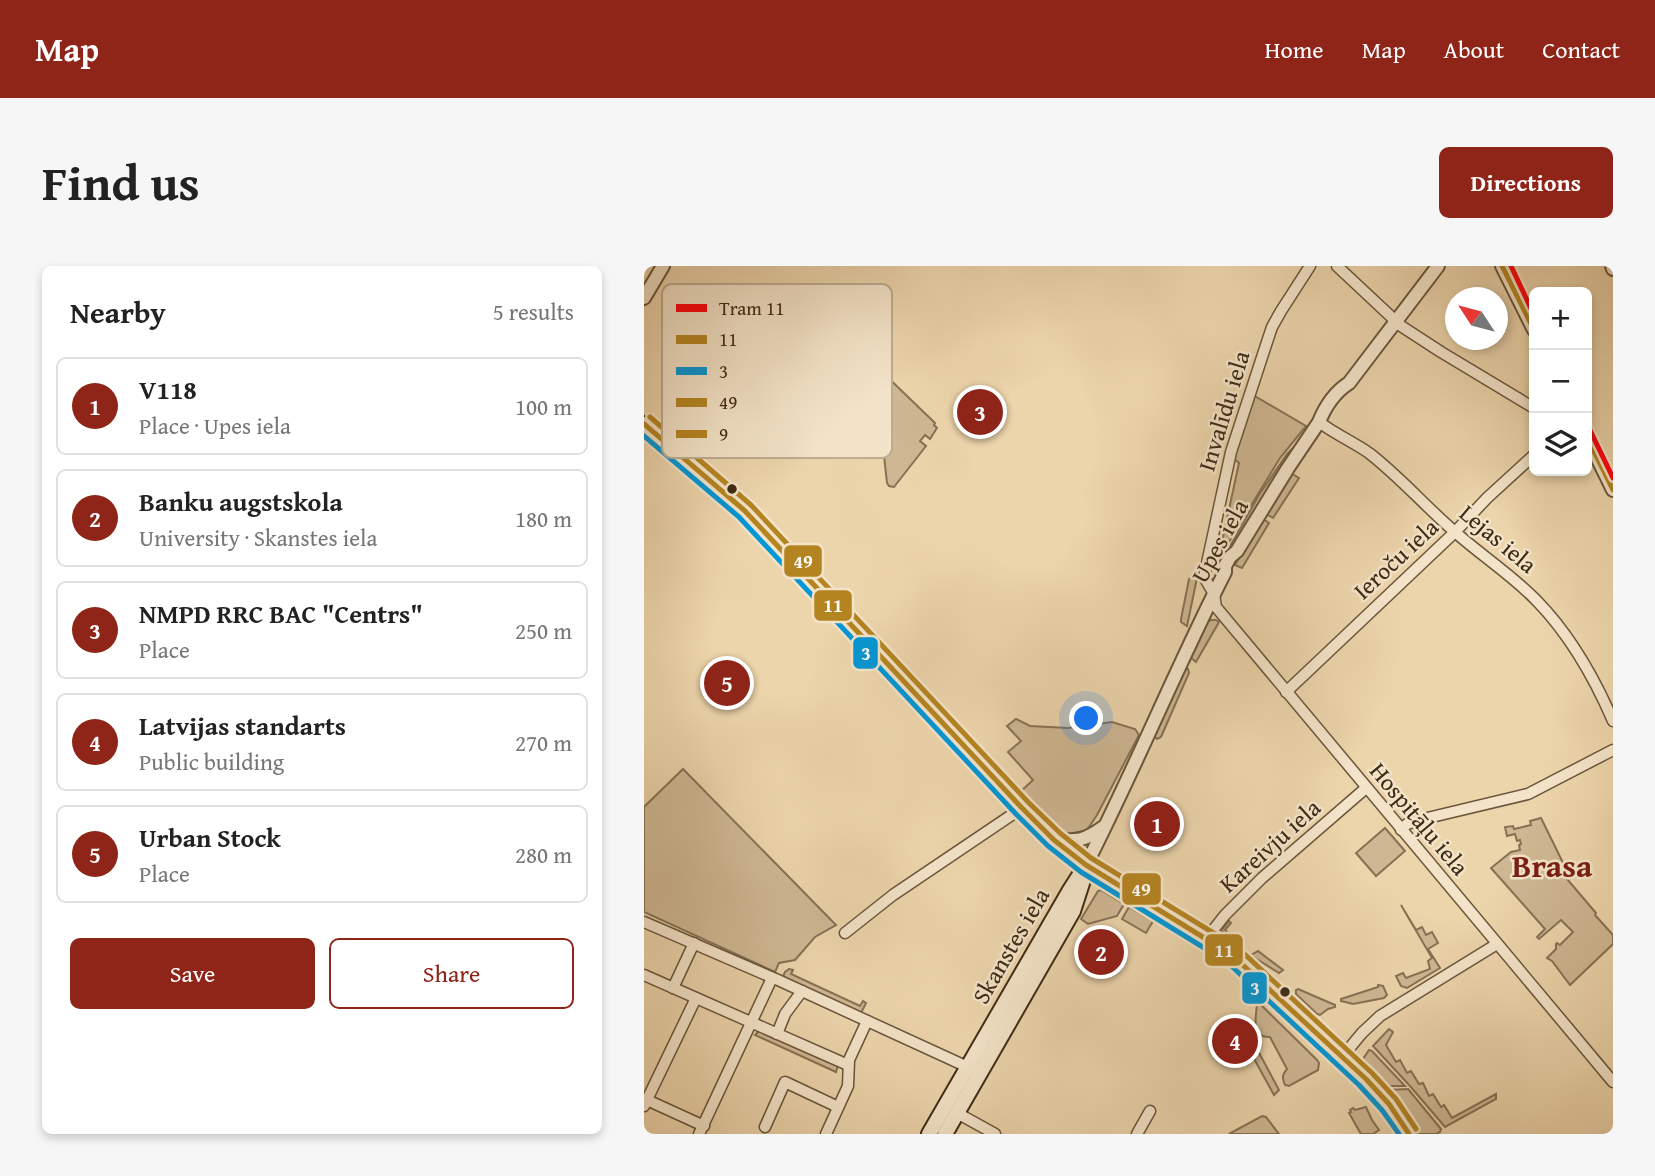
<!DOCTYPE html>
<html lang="en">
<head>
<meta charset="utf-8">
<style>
  body { margin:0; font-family:"Gentium Book Plus",serif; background:#f6f6f6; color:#222 }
  .controls { position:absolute; right:21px; top:21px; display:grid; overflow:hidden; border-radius:10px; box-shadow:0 4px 10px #0003 }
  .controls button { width:63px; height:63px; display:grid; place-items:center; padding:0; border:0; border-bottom:2px solid #e0e0e0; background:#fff; color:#222; font:35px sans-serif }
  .compass { position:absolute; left:801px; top:21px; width:63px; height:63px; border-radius:50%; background:#fff; box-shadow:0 4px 10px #0003; rotate:306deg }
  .you { position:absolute; left:443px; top:453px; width:24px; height:24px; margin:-18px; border:5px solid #fff; border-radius:50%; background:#1a73e8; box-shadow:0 0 0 10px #1a73e833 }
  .badge { display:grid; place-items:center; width:46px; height:46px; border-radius:50%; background:#8f2418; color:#fff; font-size:23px; font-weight:700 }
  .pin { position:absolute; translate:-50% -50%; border:4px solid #fff; box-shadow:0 2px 7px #0006 }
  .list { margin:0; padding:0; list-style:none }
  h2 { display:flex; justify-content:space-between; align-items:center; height:91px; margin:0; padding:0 28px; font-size:30px }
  h2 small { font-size:23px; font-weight:400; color:#767676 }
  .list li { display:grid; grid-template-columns:46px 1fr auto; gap:21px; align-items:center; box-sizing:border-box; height:98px; margin:0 14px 14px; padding:0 14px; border:2px solid #e0e0e0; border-radius:10px }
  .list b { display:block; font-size:26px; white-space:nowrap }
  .list p { margin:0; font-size:23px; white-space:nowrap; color:#767676 }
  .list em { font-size:23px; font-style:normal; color:#767676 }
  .actions { display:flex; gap:14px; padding:21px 28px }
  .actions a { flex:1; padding:16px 0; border:2px solid #8f2418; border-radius:10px; text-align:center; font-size:24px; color:#8f2418 }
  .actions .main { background:#8f2418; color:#fff }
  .icon { flex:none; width:38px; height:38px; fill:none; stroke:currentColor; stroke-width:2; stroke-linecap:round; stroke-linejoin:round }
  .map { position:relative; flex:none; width:969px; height:868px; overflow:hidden; border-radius:10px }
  header { display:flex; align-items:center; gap:42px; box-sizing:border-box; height:98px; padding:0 35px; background:#8f2418; color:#fff }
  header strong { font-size:33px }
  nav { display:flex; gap:38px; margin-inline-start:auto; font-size:24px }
  .intro { display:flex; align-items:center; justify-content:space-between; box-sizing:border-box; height:168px; padding:0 42px }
  h1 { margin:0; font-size:49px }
  .button { padding:18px 32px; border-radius:10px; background:#8f2418; color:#fff; font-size:24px; font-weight:700 }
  main { display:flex; gap:42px; padding:0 42px }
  aside { flex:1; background:#fff; border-radius:10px; box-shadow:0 4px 10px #0003 }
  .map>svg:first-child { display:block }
  .green { fill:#ceb792; stroke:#867154; stroke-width:2 }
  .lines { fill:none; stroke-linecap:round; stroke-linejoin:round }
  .minor-casing { stroke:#6a553b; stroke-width:13 }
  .tertiary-casing { stroke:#6a553b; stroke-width:16 }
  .secondary-casing { stroke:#3e2b16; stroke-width:18 }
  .primary-casing { stroke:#3e2b16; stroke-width:18 }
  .minor { stroke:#f3e3c8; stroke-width:10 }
  .tertiary { stroke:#f3e3c8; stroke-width:12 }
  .secondary { stroke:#f3e3c8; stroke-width:14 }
  .primary { stroke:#ecd4ab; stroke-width:14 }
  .bus-1-casing { stroke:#f3e3c8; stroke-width:10 }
  .bus-2-casing { stroke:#f3e3c8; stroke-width:10 }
  .bus-3-casing { stroke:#f3e3c8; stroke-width:10 }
  .bus-4-casing { stroke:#f3e3c8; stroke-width:10 }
  .bus-1 { stroke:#b48421; stroke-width:5 }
  .bus-2 { stroke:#0397d6; stroke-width:5 }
  .bus-3 { stroke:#b48421; stroke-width:5 }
  .bus-4 { stroke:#b48421; stroke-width:5 }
  .tram-1-casing { stroke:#f3e3c8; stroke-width:10 }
  .tram-1 { stroke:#ff000c; stroke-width:5 }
  .bus-dot { fill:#3e2b16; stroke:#f3e3c8; stroke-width:2.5 }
  .labels { text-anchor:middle; stroke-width:5; stroke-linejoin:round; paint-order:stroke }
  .street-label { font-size:24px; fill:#3e2b16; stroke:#f3e3c8 }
  .district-label { font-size:32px; font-weight:bold; fill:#7a1f14; stroke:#f3e3c8 }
  .key { fill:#f3e3c8; stroke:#bdac93; stroke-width:2 }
  .key-label { font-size:19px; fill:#3e2b16 }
  .line-badge { stroke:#f3e3c8; stroke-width:2.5 }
  .badge-label { font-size:19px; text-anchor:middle; font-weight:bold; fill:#fff }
</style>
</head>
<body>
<header>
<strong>Map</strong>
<nav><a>Home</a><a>Map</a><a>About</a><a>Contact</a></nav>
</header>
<div class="intro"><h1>Find us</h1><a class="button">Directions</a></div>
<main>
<aside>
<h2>Nearby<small>5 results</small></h2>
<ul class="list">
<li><span class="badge">1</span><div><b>V118</b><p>Place · Upes iela</p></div><em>100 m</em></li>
<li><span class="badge">2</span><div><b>Banku augstskola</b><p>University · Skanstes iela</p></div><em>180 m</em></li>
<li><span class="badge">3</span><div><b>NMPD RRC BAC &quot;Centrs&quot;</b><p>Place</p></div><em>250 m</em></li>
<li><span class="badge">4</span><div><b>Latvijas standarts</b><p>Public building</p></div><em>270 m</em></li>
<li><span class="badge">5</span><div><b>Urban Stock</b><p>Place</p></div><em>280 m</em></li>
</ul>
<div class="actions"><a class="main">Save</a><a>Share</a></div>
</aside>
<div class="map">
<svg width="969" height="868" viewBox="0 0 969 868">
  <rect width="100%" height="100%" fill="#ecd4ab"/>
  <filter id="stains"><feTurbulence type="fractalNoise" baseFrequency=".00286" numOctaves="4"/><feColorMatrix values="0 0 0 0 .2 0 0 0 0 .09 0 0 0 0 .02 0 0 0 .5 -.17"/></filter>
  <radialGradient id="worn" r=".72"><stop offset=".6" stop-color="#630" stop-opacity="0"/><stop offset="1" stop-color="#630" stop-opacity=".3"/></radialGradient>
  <g class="green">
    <path d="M234,102L291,157L290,159L293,162L286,173L281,169L276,175L282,180L250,221L245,220L243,217L231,108Z"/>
    <path d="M609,129L662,160L636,192L577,289L573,290L569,289L572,278L578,276L595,197L589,192Z"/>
    <path d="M651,180L623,224L582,295L580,291L615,229L643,188Z"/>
    <path d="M647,207L655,212L629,252L621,247Z"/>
    <path d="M618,252L625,257L598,302L591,299Z"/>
    <path d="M550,309L553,312L543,360L537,356V353L545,313Z"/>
    <path d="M567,354H572L575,356L552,396L546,391L563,356Z"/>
    <path d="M541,403H544L545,407L517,471L513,473L510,469L539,404Z"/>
    <path d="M372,453L386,460L424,462L468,456L491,463L495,469L453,549L443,564L425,568L415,566L375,527L389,514L364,486L377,475L363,460Z"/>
    <path d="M39,503L192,659L171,671L151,694L135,697L131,706L0,646V541Z"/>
    <path d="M897,552L926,611L923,613L952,647L951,649L969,669V678L926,719L908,695L903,692L912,683V678L913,677L916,679L929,666L917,654L895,673L893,671L901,663L847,602L867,586L876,584L875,579L877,578L876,574L873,575L871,568L863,570L861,561L869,560L870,563L887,559L886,555Z"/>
    <path d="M741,562L761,585L732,610L712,587Z"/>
    <path d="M457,624L480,638L473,650L444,658L437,653L454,625Z"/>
    <path d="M757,639L772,664L778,661L782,669L788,666L794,677L784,683L796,702L763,722L757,720L752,710L759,707L762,712L786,703L784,695L788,692Z"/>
    <path d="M485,641L509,655L502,667L478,653Z"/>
    <path d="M585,655L587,657L581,664L607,689L614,685L639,704L635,707L582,674L580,671L578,664Z"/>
    <path d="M145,703L149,704L147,708L216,740L219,735L222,737L217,747L138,713L141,706Z"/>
    <path d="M734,719L739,720L743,729L740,732L709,738L697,735V733L734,721Z"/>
    <path d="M654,723L691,739V741L684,743L676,749L673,748L652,728V724Z"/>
    <path d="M615,737L673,794L675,797L674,804L645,820L641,819C638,812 638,809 643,803L626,771C606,772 612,752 613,738Z"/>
    <path d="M598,755L635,824L630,829L592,760Z"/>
    <path d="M745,763L749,766L742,779L752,796L756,794L763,807L767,805L775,818L779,817L785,830L789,828L797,841L800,839L808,852L852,828V833L801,861L766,820L729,780Z"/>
    <path d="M116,764L194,799L192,806L111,769Z"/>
    <path d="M725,784L728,785L761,820H745L719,793Z"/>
    <path d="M764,823L797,863L796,866L792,868H772L745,824Z"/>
    <path d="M722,841L728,854L735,864L729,868H717L705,847L707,846L706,844L709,842L711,844Z"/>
    <path d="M618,850L622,851L635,868H585Z"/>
  </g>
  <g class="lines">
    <defs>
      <g id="minor">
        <path d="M666,0L637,45L628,61L622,79L587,186L560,311L570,328L572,341L969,816"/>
        <path d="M693,0L757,60L797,86L890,142"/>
        <path d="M675,156C691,168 709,176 725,187C756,211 782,241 811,266C838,290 868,309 893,335C927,370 950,411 969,455"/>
        <path d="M642,426L811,266L843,232L890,189"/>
        <path d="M757,564L763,558L775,554L884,528L969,484"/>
        <path d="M0,656L134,714L328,803"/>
        <path d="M201,667L249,629L378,542"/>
        <path d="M562,673L581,649L618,612L722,522"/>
        <path d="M0,709L204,799"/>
        <path d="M29,722L50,677"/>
        <path d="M133,768L141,748L158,725"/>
        <path d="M698,791L718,767L736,750L853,678"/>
        <path d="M3,834L60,860"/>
        <path d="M0,840L52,732"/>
        <path d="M313,847L351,868"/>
        <path d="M121,861L141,816L194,841"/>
        <path d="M55,868L128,712"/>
        <path d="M182,868L204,820L205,794L223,755"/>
        <path d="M493,868L506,845"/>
      </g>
      <g id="tertiary">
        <path d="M858,0L890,64"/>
        <path d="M968,0L969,3"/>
        <path d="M0,32L19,0"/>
        <path d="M943,171L969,224"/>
        <path d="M410,574C436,575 440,575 461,560"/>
        <path d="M442,599C491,503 532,402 581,306V300L586,291L593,285L644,202L675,156C681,141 691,126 705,117L794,0"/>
      </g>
      <g id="secondary">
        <path d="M285,868L426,624L442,599"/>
        <path d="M301,868L429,645L440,611"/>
      </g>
      <path id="primary" d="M0,158L101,245L264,419L378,542L410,574L442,599L588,689C617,713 643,741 670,766C706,800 740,824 765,868"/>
    </defs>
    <use href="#minor" class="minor-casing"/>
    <use href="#tertiary" class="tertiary-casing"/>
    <use href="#secondary" class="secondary-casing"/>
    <use href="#primary" class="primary-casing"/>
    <use href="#minor" class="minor"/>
    <use href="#tertiary" class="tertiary"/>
    <use href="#secondary" class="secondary"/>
    <use href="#primary" class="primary"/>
    <defs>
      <path id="bus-1" d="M0,158L101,245L378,542L410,574L442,599L588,689L722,813L745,838L765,868"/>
      <path id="bus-2" d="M0,170L95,251L372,548L404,580L437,606L583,696L715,819L738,844L755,868"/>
      <path id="bus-3" d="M6,151L107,239L384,536L416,567L447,592L594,682L728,807L752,833L772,863"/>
      <g id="bus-4">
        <path d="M858,0L890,64"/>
        <path d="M943,171L969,224"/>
      </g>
    </defs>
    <use href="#bus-1" class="bus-1-casing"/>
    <use href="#bus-2" class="bus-2-casing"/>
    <use href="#bus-3" class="bus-3-casing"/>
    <use href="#bus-4" class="bus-4-casing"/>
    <use href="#bus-1" class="bus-1"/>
    <use href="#bus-2" class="bus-2"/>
    <use href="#bus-3" class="bus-3"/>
    <use href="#bus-4" class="bus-4"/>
    <defs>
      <g id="tram-1">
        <path d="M867,0L890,49"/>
        <path d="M943,158L969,212"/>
      </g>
    </defs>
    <use href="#tram-1" class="tram-1-casing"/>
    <use href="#tram-1" class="tram-1"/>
  </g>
  <g class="bus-dot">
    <circle cx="88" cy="223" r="6"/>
    <circle cx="641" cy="726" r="6"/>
  </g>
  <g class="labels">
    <g class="street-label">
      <text transform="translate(580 145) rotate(-73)" y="8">Invalīdu iela</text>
      <text transform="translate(854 273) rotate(40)" y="8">Lejas iela</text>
      <text transform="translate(576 275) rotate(-61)" y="8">Upes iela</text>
      <text transform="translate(752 293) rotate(-43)" y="8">Ieroču iela</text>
      <text transform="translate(775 553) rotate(50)" y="8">Hospitāļu iela</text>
      <text transform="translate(626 580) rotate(-42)" y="8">Kareivju iela</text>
      <text transform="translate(367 680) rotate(-60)" y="8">Skanstes iela</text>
    </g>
    <g class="district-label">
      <text x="908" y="611">Brasa</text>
    </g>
  </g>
  <rect x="18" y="18" width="230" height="174" rx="10" class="key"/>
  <rect x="32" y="38" width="31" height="8" fill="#ff000c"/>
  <rect x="32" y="69" width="31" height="9" fill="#b48421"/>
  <rect x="32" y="101" width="31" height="8" fill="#0397d6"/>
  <rect x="32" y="132" width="31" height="9" fill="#b48421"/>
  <rect x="32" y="164" width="31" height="8" fill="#b48421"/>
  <g class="key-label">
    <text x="75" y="49">Tram 11</text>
    <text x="75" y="80">11</text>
    <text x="75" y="112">3</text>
    <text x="75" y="143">49</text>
    <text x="75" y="175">9</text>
  </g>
  <g class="line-badge">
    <rect x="139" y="278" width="40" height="34" rx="7" fill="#b48421"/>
    <rect x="169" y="323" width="40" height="33" rx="7" fill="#b48421"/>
    <rect x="208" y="370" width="27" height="34" rx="7" fill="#0397d6"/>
    <rect x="477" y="606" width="41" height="34" rx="7" fill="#b48421"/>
    <rect x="560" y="667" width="40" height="34" rx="7" fill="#b48421"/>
    <rect x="597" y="705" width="27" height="34" rx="7" fill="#0397d6"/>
  </g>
  <g class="badge-label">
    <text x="159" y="302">49</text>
    <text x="189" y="346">11</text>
    <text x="222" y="394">3</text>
    <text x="497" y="630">49</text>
    <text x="580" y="691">11</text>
    <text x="611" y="729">3</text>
  </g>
  <rect width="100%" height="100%" filter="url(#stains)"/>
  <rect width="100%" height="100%" fill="url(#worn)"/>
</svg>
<div class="controls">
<button>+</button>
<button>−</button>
<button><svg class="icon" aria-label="layers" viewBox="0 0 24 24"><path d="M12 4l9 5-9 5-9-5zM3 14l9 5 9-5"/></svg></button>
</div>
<svg class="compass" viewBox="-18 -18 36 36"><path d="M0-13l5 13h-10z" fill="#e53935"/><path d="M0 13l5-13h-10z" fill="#767676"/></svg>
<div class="you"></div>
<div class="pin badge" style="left:513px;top:558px">1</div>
<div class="pin badge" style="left:457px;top:686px">2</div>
<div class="pin badge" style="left:336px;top:146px">3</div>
<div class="pin badge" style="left:591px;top:775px">4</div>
<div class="pin badge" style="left:83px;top:417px">5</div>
</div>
</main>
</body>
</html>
